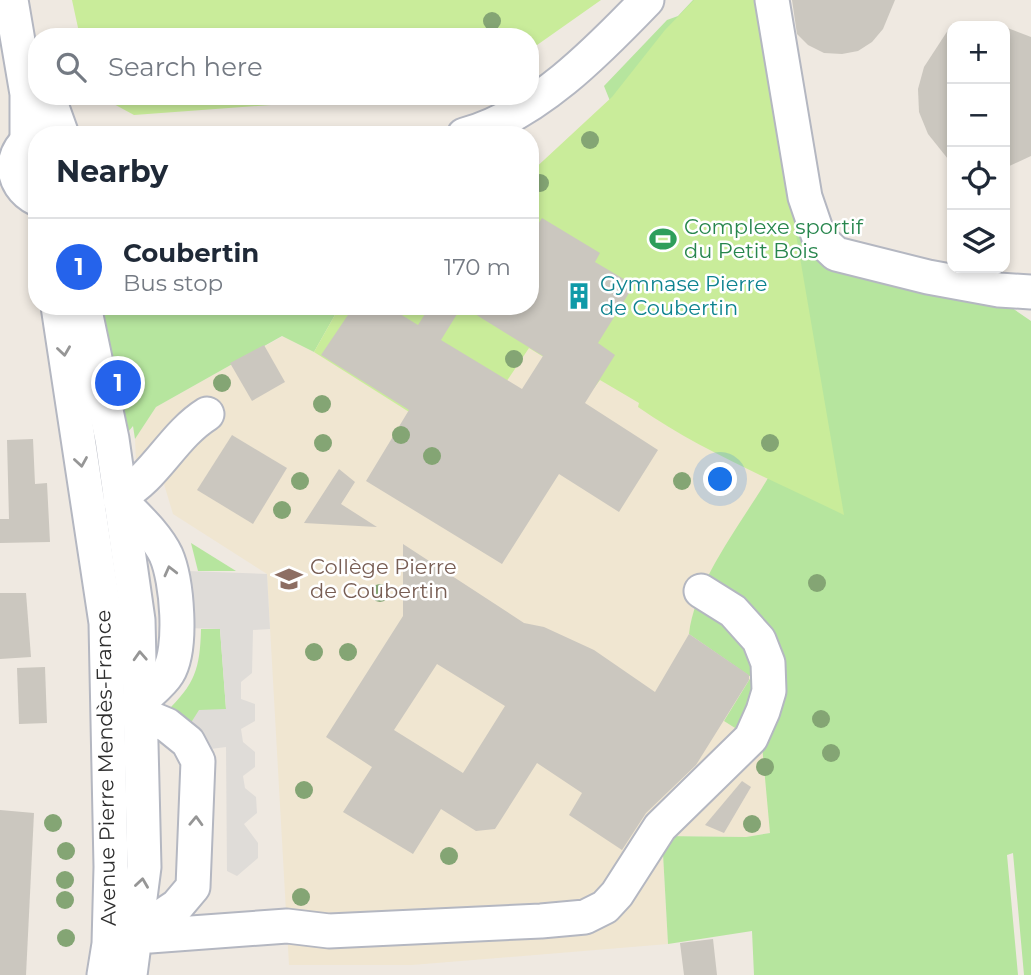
<!DOCTYPE html>
<html lang="en">
<head>
<meta charset="utf-8">
<style>
  body { margin:0; font-family:Montserrat,sans-serif; background:#f6f6f7; color:#1f2937 }
  .controls { position:absolute; right:21px; top:21px; display:grid; overflow:hidden; border-radius:14px; box-shadow:0 4px 10px #0003 }
  .controls button { width:63px; height:63px; display:grid; place-items:center; padding:0; border:0; border-bottom:2px solid #e0e1e3; background:#fff; color:#1f2937; font:35px sans-serif }
  .you { position:absolute; left:721px; top:480px; width:24px; height:24px; margin:-18px; border:5px solid #fff; border-radius:50%; background:#1a73e8; box-shadow:0 0 0 10px #1a73e833 }
  .badge { display:grid; place-items:center; width:46px; height:46px; border-radius:50%; background:#2563eb; color:#fff; font-size:23px; font-weight:700 }
  .pin { position:absolute; translate:-50% -50%; border:4px solid #fff; box-shadow:0 2px 7px #0006 }
  .list { margin:0; padding:0; list-style:none }
  h2 { display:flex; justify-content:space-between; align-items:center; height:91px; margin:0; padding:0 28px; font-size:30px }
  h2 small { font-size:23px; font-weight:400; color:#747a83 }
  .list li { display:grid; grid-template-columns:46px 1fr auto; gap:21px; align-items:center; box-sizing:border-box; height:98px; padding:0 28px; border-top:2px solid #e0e1e3 }
  .list b { display:block; font-size:26px; white-space:nowrap }
  .list p { margin:0; font-size:23px; white-space:nowrap; color:#747a83 }
  .list em { font-size:23px; font-style:normal; color:#747a83 }
  .icon { flex:none; width:38px; height:38px; fill:none; stroke:currentColor; stroke-width:2; stroke-linecap:round; stroke-linejoin:round }
  .map { position:relative; flex:none; width:1031px; height:975px; overflow:hidden }
  .search { position:absolute; background:#fff; box-shadow:0 4px 10px #0003; left:28px; top:28px; width:511px; height:77px; display:flex; align-items:center; gap:18px; box-sizing:border-box; padding:0 24px; border-radius:28px; color:#747a83; font-size:26px }
  .panel { position:absolute; background:#fff; box-shadow:0 4px 10px #0003; left:28px; top:126px; width:511px; height:189px; border-radius:28px }
  .map>svg:first-child { display:block }
  .education { fill:#f0e6d1 }
  .green { fill:#b6e59e }
  .pitch { fill:#c9ec9a }
  .plaza { fill:#dfdcd8 }
  .building { fill:#cbc7bf; fill-rule:evenodd }
  .lines { fill:none; stroke-linecap:round; stroke-linejoin:round }
  .minor-casing { stroke:#b4b7c1; stroke-width:37 }
  .minor { stroke:#fff; stroke-width:33 }
  .tree { fill:#84a574 }
  .oneway { stroke:#969696 }
  .labels { text-anchor:middle; stroke-width:5; stroke-linejoin:round; paint-order:stroke }
  .leisure-label { font-size:21px; fill:#27864d; stroke:#fff; text-anchor:start }
  .culture-label { font-size:21px; fill:#0d838f; stroke:#fff; text-anchor:start }
  .education-label { font-size:21px; fill:#785e54; stroke:#fff; text-anchor:start }
  .street-label { font-size:21px; fill:#2e2e2e; stroke:#fff }
</style>
</head>
<body>
<div class="map">
<svg width="1031" height="975" viewBox="0 0 1031 975">
  <rect width="100%" height="100%" fill="#efe9e1"/>
  <path class="education" d="M612,97L851,558L770,833L746,837L662,836L668,944L412,965H289L267,574L173,514L161,474L136,461L135,439L156,407L283,336L314,352L340,306H530V173Z"/>
  <g class="green">
    <path d="M693,0H767L808,234L1002,301L1031,321V975H1024L1013,853L1007,855L1018,975H754L752,931L668,944L662,836L746,837L770,833L762,745L724,721L751,677L689,634C695,581 741,524 768,478L690,438L612,106L604,86L667,20L678,16Z"/>
    <path d="M102,306H340L314,352L282,336L156,407L135,439L133,426L128,432L107,355Z"/>
    <path d="M191,543L236,571H198Z"/>
    <path d="M201,629H220L226,709L187,729L166,712C195,684 200,669 201,629Z"/>
  </g>
  <g class="pitch">
    <path d="M72,0H601L530,50V37H80Z"/>
    <path d="M694,0H756L844,515C775,481 701,451 638,407L639,403L600,380L594,388L529,348L463,446L314,352L340,306H530V173L612,97L665,30Z"/>
    <path d="M99,96H394L134,115Z"/>
  </g>
  <path class="plaza" d="M187,571L267,574L270,629L253,630L252,673L241,682V699L255,704V721L241,729L243,742L255,752V767L243,776L245,788L256,797L257,813L244,824L258,843V858L237,876L227,871L226,747L203,750L187,729L199,710L226,709L220,629L187,628Z"/>
  <g class="building">
    <path d="M792,0H895L883,29L872,42L858,51L842,54L824,53L808,45L797,34Z"/>
    <path d="M952,24V164L928,134L919,112L918,89L924,67Z"/>
    <path d="M1005,27L1031,37V156L1005,168Z"/>
    <path d="M542,218L600,253L595,262L634,285L598,343L615,355L585,403L658,450L619,512L559,474L502,564L366,481L409,410L321,355L354,306H387L418,325L430,306H462L441,340L522,389L543,356L462,306H530V222L537,226Z"/>
    <path d="M264,345L285,382L252,401L230,363Z"/>
    <path d="M232,435L287,468L253,524L197,490Z"/>
    <path d="M33,439L35,484L47,483L50,542L0,543V519H9L7,440Z"/>
    <path d="M339,469L355,482L341,504L377,527L304,523Z"/>
    <path d="M403,544L524,623L544,627L594,650L655,692L689,634L749,675V680L696,765L646,813L622,850L569,815L582,793L537,763L495,829L476,831L441,809L413,854L343,812L372,767L326,737L403,616ZM437,664L505,706L463,773L394,730Z"/>
    <path d="M0,593H26L31,657L0,659Z"/>
    <path d="M45,667L47,723L19,724L17,668Z"/>
    <path d="M742,781L751,787L724,833L705,825Z"/>
    <path d="M0,810L34,813L26,975H0Z"/>
    <path d="M713,939L717,975H684L680,943Z"/>
  </g>
  <g class="lines">
    <defs>
      <g id="minor">
        <path d="M11,0L27,94V141"/>
        <path d="M772,0L805,197L819,238L836,254L928,277L999,290L1031,292"/>
        <path d="M48,96L62,135"/>
        <path d="M37,135C8,149 8,185 37,199"/>
        <path d="M464,135C535,116 598,51 647,0"/>
        <path d="M58,306L106,623L111,867L109,944L104,975"/>
        <path d="M84,306L112,439L138,620L144,867L130,975"/>
        <path d="M120,496C156,477 172,436 207,414"/>
        <path d="M120,500C136,517 156,534 166,555C177,580 183,649 168,673C162,683 150,692 142,700"/>
        <path d="M135,934L150,936L287,926L329,931L541,921L585,917L605,907L617,894L660,827L751,738L763,711L769,691L768,663L759,640L733,611L701,591"/>
        <path d="M135,934L177,906L193,887L198,761L188,742L167,725L143,715"/>
      </g>
    </defs>
    <use href="#minor" class="minor-casing"/>
    <use href="#minor" class="minor"/>
  </g>
  <g class="tree">
    <circle cx="492" cy="21" r="9"/>
    <circle cx="590" cy="140" r="9"/>
    <circle cx="540" cy="183" r="9"/>
    <circle cx="514" cy="359" r="9"/>
    <circle cx="222" cy="383" r="9"/>
    <circle cx="322" cy="404" r="9"/>
    <circle cx="401" cy="435" r="9"/>
    <circle cx="323" cy="443" r="9"/>
    <circle cx="770" cy="443" r="9"/>
    <circle cx="432" cy="456" r="9"/>
    <circle cx="300" cy="481" r="9"/>
    <circle cx="682" cy="481" r="9"/>
    <circle cx="282" cy="510" r="9"/>
    <circle cx="817" cy="583" r="9"/>
    <circle cx="380" cy="593" r="9"/>
    <circle cx="314" cy="652" r="9"/>
    <circle cx="348" cy="652" r="9"/>
    <circle cx="821" cy="719" r="9"/>
    <circle cx="831" cy="753" r="9"/>
    <circle cx="765" cy="767" r="9"/>
    <circle cx="304" cy="790" r="9"/>
    <circle cx="53" cy="823" r="9"/>
    <circle cx="752" cy="824" r="9"/>
    <circle cx="66" cy="851" r="9"/>
    <circle cx="449" cy="856" r="9"/>
    <circle cx="65" cy="880" r="9"/>
    <circle cx="301" cy="897" r="9"/>
    <circle cx="65" cy="900" r="9"/>
    <circle cx="66" cy="938" r="9"/>
  </g>
  <defs><path id="oneway-chevron" d="M-2-3.5L2.5 0L-2 3.5" fill="none" stroke-width="1.6" stroke-linecap="round" stroke-linejoin="round" transform="scale(1.75)"/></defs>
  <g class="oneway">
    <use href="#oneway-chevron" transform="translate(64 351) rotate(82)"/>
    <use href="#oneway-chevron" transform="translate(81 462) rotate(81)"/>
    <use href="#oneway-chevron" transform="translate(170 571) rotate(-104)"/>
    <use href="#oneway-chevron" transform="translate(140 656) rotate(-93)"/>
    <use href="#oneway-chevron" transform="translate(196 821) rotate(-88)"/>
    <use href="#oneway-chevron" transform="translate(142 883) rotate(-82)"/>
  </g>
  <defs>
    <symbol id="stadium-bare" viewBox="-9 -9 18 18"><path d="M0-5a6.5 5 0 1 0 0 10a6.5 5 0 1 0 0-10ZM-3.5-1.8h7v3.6h-7Z" fill="#2e9e5b" stroke="#fff" stroke-width="2.5" paint-order="stroke"/></symbol>
    <symbol id="building-bare" viewBox="-9 -9 18 18"><path d="M-4-6H4V6H1V3H-1V6H-4ZM-2.5-4.3h1.7v1.8h-1.7ZM.8-4.3h1.7v1.8H.8ZM-2.5-1h1.7V.8h-1.7ZM.8-1h1.7V.8H.8Z" fill="#0f9aa8" stroke="#fff" stroke-width="2.5" paint-order="stroke"/></symbol>
    <symbol id="school-bare" viewBox="-9 -9 18 18"><path d="M0-5L7-2L0 1L-7-2ZM-4 1L0 2.5L4 1V4Q0 6-4 4Z" fill="#8d6e63" stroke="#fff" stroke-width="2.5" paint-order="stroke"/></symbol>
  </defs>
  <g fill-rule="evenodd">
    <use href="#stadium-bare" x="644" y="220" width="38" height="38"/>
    <use href="#building-bare" x="560" y="277" width="38" height="38"/>
    <use href="#school-bare" x="270" y="560" width="38" height="38"/>
  </g>
  <g class="labels">
    <g class="leisure-label">
      <text x="684" y="234">Complexe sportif<tspan x="684" dy="24">du Petit Bois</tspan></text>
    </g>
    <g class="culture-label">
      <text x="600" y="291">Gymnase Pierre<tspan x="600" dy="24">de Coubertin</tspan></text>
    </g>
    <g class="education-label">
      <text x="310" y="574">Collège Pierre<tspan x="310" dy="24">de Coubertin</tspan></text>
    </g>
    <g class="street-label">
      <text transform="translate(106 768) rotate(-91)" y="7">Avenue Pierre Mendès-France</text>
    </g>
  </g>
</svg>
<div class="controls">
<button>+</button>
<button>−</button>
<button><svg class="icon" aria-label="locate" viewBox="0 0 24 24"><circle cx="12" cy="12" r="6"/><path d="M12 2v4M12 18v4M2 12h4M18 12h4"/></svg></button>
<button><svg class="icon" aria-label="layers" viewBox="0 0 24 24"><path d="M12 4l9 5-9 5-9-5zM3 14l9 5 9-5"/></svg></button>
</div>
<div class="you"></div>
<div class="pin badge" style="left:118px;top:383px">1</div>
<div class="search"><svg class="icon" aria-label="search" viewBox="0 0 24 24"><circle cx="10" cy="10" r="6"/><path d="M15 15l6 6"/></svg>Search here</div>
<section class="panel">
<h2>Nearby<small></small></h2>
<ul class="list">
<li><span class="badge">1</span><div><b>Coubertin</b><p>Bus stop</p></div><em>170 m</em></li>
</ul>
</section>
</div>
</body>
</html>
